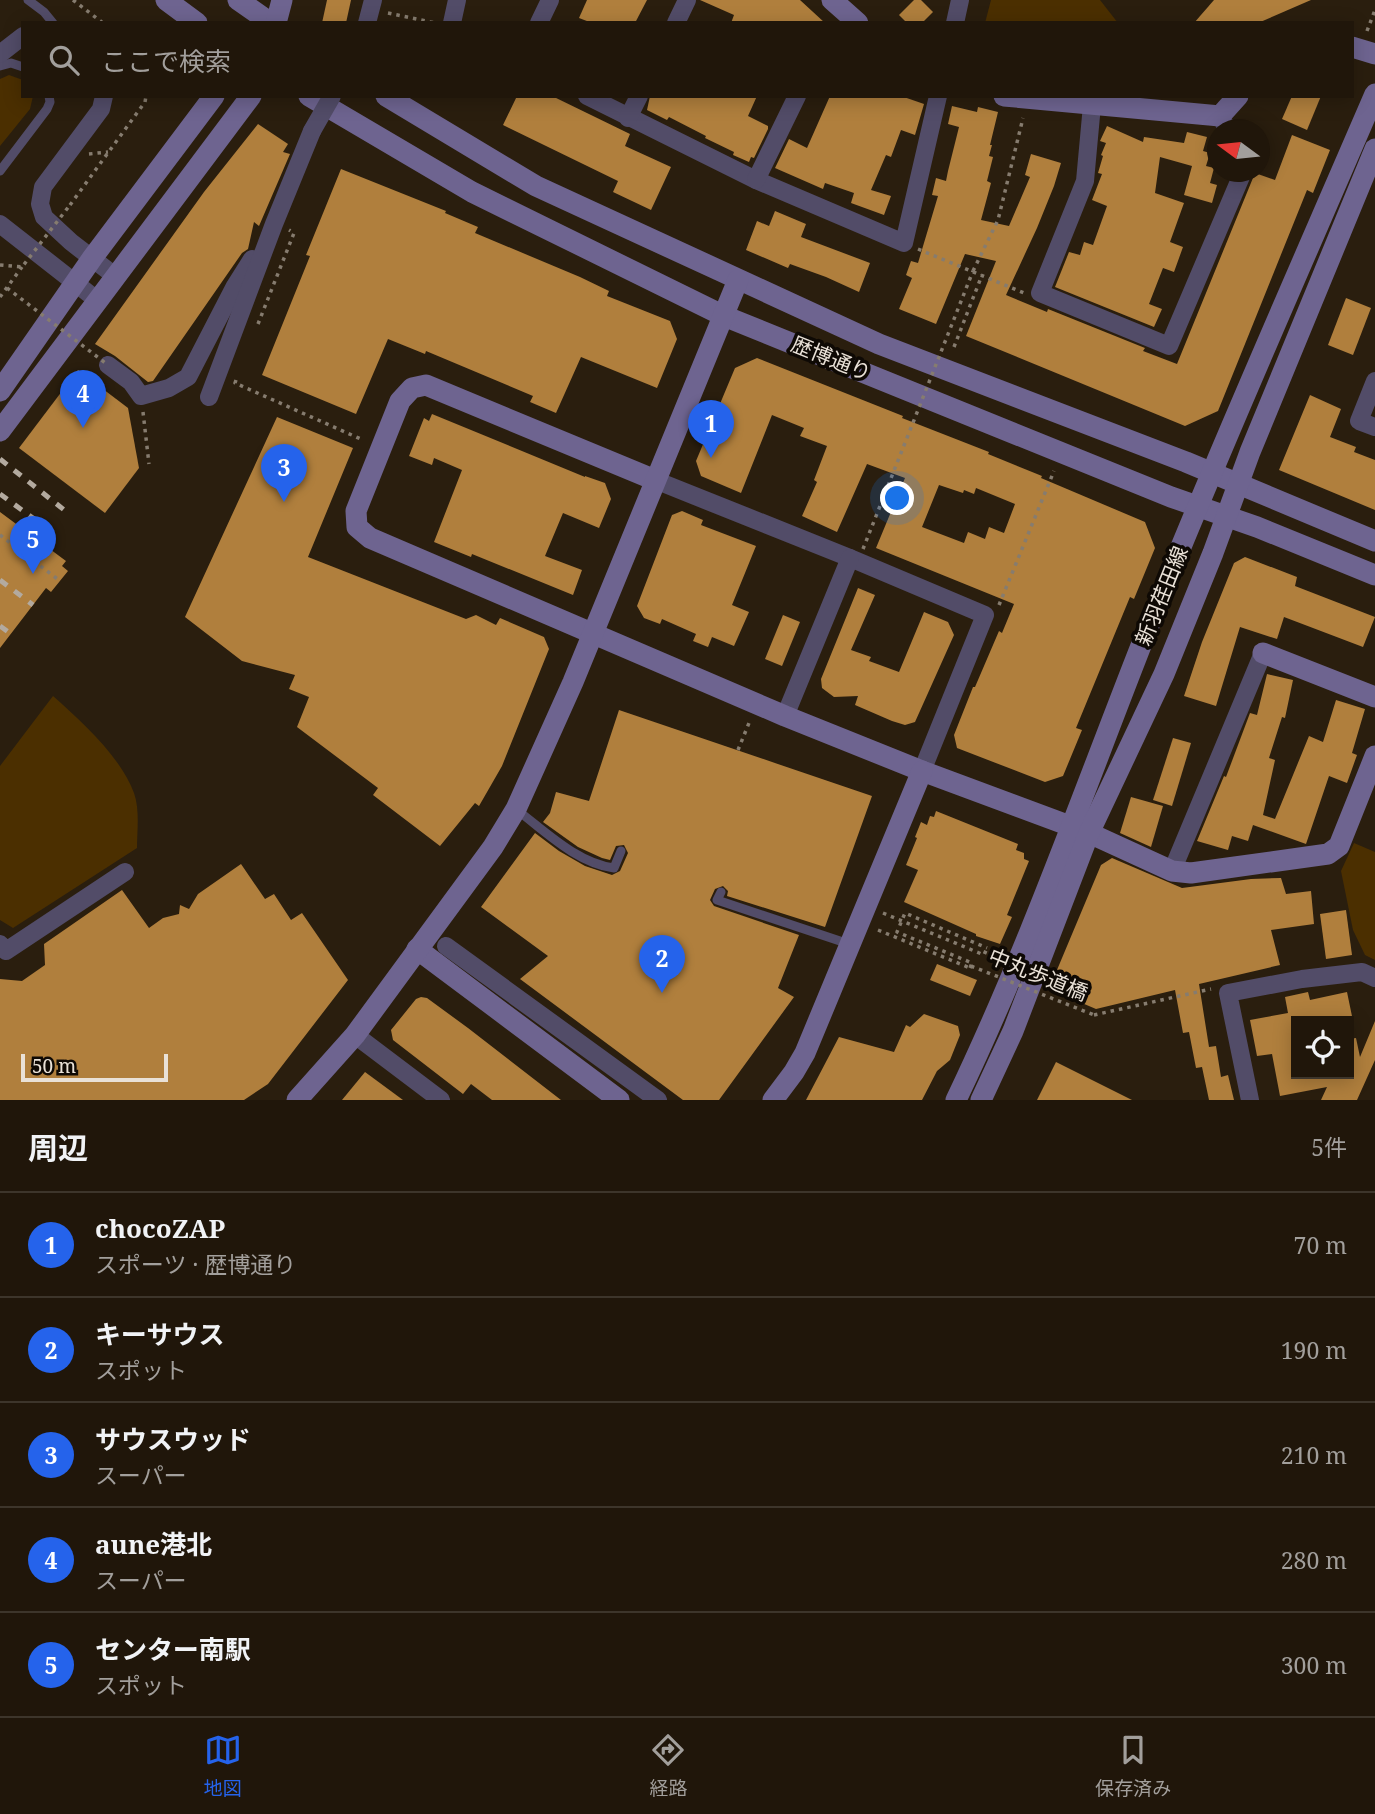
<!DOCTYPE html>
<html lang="ja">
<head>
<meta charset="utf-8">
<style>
  body { margin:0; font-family:"Noto Serif","Noto Sans JP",serif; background:#2d2318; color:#f1f3f6 }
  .controls { position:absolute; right:21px; bottom:21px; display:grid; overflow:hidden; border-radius:0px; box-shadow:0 4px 18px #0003 }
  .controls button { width:63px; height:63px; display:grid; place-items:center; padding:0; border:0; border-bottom:2px solid #3d352b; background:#20160a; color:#f1f3f6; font:35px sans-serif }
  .compass { position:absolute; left:1207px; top:119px; width:63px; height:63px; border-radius:50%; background:#20160a; box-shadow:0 4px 18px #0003; rotate:285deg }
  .scale { position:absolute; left:21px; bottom:18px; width:147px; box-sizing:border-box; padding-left:7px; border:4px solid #e9e1d7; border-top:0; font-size:19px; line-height:24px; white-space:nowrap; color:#e9e1d7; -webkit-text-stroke:5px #0e0904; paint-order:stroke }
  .you { position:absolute; left:898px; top:499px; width:24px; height:24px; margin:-18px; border:5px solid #fff; border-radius:50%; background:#1a73e8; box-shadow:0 0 0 10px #1a73e833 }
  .badge { display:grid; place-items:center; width:46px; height:46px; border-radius:50%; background:#2563eb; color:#fff; font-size:23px; font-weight:700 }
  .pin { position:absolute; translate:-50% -58px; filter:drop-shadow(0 2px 4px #0008) }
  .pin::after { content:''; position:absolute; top:37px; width:24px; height:21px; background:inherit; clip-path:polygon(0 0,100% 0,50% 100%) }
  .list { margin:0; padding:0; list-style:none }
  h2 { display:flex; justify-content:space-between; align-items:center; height:91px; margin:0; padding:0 28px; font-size:30px }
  h2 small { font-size:23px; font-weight:400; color:#a29f9c }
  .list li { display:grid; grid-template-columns:46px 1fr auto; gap:21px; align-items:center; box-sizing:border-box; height:105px; padding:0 28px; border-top:2px solid #3d352b }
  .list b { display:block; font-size:26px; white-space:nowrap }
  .list p { margin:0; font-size:23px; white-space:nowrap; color:#a29f9c }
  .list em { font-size:23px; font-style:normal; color:#a29f9c }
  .icon { flex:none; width:38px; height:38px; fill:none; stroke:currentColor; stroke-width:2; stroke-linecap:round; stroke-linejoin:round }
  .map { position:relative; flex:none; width:1375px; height:1100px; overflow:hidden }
  .search { position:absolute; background:#20160a; box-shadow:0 4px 18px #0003; left:21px; right:21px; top:21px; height:77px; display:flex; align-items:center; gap:18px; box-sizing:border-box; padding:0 24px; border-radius:0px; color:#a29f9c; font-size:26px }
  .sheet { height:616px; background:#20160a }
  nav { display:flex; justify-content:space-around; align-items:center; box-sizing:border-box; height:98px; border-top:2px solid #3d352b; background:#20160a; font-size:19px; color:#a29f9c }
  nav a { display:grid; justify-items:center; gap:4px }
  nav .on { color:#2563eb }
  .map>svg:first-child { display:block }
  .green { fill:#4b2f00 }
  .building { fill:#b07f3d; fill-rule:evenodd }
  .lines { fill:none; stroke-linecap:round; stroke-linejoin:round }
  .path { stroke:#867c6f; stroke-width:3.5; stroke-dasharray:3.5 5; stroke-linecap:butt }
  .lane { stroke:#524c68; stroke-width:9 }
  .street { stroke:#524c68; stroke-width:18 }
  .secondary { stroke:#6e6490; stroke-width:21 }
  .rail { stroke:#b3aa9f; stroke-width:5; stroke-dasharray:9 9; stroke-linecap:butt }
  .path-bridge { stroke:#867c6f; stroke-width:3.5; stroke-dasharray:3.5 5; stroke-linecap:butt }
  .street-bridge { stroke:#524c68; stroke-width:18 }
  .labels { text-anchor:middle; stroke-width:7; stroke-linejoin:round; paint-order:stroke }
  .street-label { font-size:21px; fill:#e9e1d7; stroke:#0e0904 }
</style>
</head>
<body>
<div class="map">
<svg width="1375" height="1100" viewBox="0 0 1375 1100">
  <rect width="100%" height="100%" fill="#2a1e0e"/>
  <g class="green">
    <path d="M991,0H1100L1118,23H985Z"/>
    <path d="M9,75L23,80V96H33L30,109L0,146V79Z"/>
    <path d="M53,696C81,721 121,757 134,793C140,810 137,831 137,848L13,928L0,920V766Z"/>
    <path d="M1354,843L1375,852V960L1365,955L1353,930L1341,871Z"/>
  </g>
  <g class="building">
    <path d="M327,0H351L346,23H322Z"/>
    <path d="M587,0H647L635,23H592L579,18Z"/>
    <path d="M700,0H800L825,23H731L734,15Z"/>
    <path d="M914,0H921L933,12L922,23H907L899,15Z"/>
    <path d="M1214,0H1311L1258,23H1194Z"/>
    <path d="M517,96H552L630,134L625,146L671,167L651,210L613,192L618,181L503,125Z"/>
    <path d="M650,96H757L748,116L768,126V129L754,158L751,157L749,162L733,155L734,152L705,138L706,136L669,117L667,120L647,110Z"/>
    <path d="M830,96H901L924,104L915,135L901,130L891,157L886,155L871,190L891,196L884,215L851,203L854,193L825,183L823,189L775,168L789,139L807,148Z"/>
    <path d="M1292,96H1321L1307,130L1282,119Z"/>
    <path d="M952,106L977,112L978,107L998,112L990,145H992L989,156L993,157L987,181L991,183L981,220L1009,226L1030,177L1025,175L1031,154L1061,163L1054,186L1037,228L1006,295L1047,312L1048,309L1145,348L1143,351L1177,364L1255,173L1275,180L1292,135L1330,150L1313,193L1307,190L1218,411L1185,426L966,336L996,261L965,254L936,324L899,309L912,278L906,275L911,261L918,263L938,196L932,195L936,178L946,181L948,171L959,127L948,124Z"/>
    <path d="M258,124L288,144L283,152L290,154L259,226L254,222L248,249L242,253L153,381L148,382L115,356L95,344L204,192Z"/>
    <path d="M1107,126L1143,142L1144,137L1184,143L1187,132L1207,137L1203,151L1210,153L1206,166L1214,168L1210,183L1217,185L1212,203L1184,195L1192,166L1160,157L1155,193L1184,203L1170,242L1183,247L1174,272L1163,268L1149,304L1162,309L1154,327L1055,287L1069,252L1080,255L1084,242L1093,245L1107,206L1092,200L1102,174L1098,173L1103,156L1101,155L1106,143L1100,141Z"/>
    <path d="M341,169L446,211L445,213L478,227L475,233L580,277L609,291L607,296L670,321L677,339L657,388L581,357L556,413L530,402L533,396L426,351L425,354L388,339L356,414L262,375L310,256L306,255Z"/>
    <path d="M775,211L806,224L801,237L870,263L859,292L826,277L790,264L788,268L746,250L757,221L769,226Z"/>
    <path d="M1346,298L1371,308L1353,355L1328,345Z"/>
    <path d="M757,358L903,416L902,418L989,452L988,454L1042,476L1041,478L1145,522L1155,548L1134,599L1130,597L1076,728L1082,730L1063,776L1045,782L957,748L954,735L973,687H975L999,631L1002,633L1014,604L876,548L905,478L867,464L837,532L802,516L817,482L814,480L827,446L800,436L804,428L772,415L741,493L701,476L696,461L735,368ZM939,485L963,493L964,490L974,494L976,488L1015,504L1004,533L989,527L985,539L968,532L964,543L922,527Z"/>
    <path d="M78,370L128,408L139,468L105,513L19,448Z"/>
    <path d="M1310,395L1341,409L1330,437L1356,447L1354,452L1375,460V510L1279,470Z"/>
    <path d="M432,414L585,477V476L605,483L611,499L599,528L563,513L545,556L582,570L573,595L472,554L471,557L434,542L462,470L434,458L432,465L409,456L424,418L429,421Z"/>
    <path d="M277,417L353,448L308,557L466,619L476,615L496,625L500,618L544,637L549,649L502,766L479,806L475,803L440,846L373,795L378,788L297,727L309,697L289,689L295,675L242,661L185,617Z"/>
    <path d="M682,511L703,520L701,525L756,546L732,605L749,612L734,646L712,637L708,647L693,641L696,634L662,619L660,624L644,618L637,606L672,515Z"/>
    <path d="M0,512L66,561L62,566L68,571L51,592L46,588L0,648Z"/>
    <path d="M1245,557L1297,577L1295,586L1375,617L1363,647L1284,617L1277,639L1240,627L1216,706L1184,696L1202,642L1234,563Z"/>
    <path d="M858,588L875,595L851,650L871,657L869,661L899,672L924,612L948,622L954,635L915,722L905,725L892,721L855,705L858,696L834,697L822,688L821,679Z"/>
    <path d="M783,615L800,622L782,666L765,659Z"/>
    <path d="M1267,674L1293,680L1285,718L1282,717L1269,758L1275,760L1263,815L1275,819L1309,736L1323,742L1336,700L1365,709L1352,753L1357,755L1347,783L1329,776L1306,844L1253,825L1248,841L1232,836L1228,850L1197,841L1224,776L1226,777L1250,713L1257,715Z"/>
    <path d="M619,710L872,796L825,927L727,896L728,891L723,886L715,889L710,900L714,906L799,935L778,988L794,997L719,1100H683L520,979L548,956L481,907L535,833L559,851L585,866L612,875L620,871L628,853L624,845L616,846L610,860L602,858L578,847L543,822L550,813L556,792L589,801Z"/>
    <path d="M1173,738L1191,743L1172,806L1153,800Z"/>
    <path d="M1131,797L1163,806L1151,847L1120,833Z"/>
    <path d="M936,811L1018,844L1016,850L1024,853V859L1029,861L1007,915L1012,917L1000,944L976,936V934L904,902L918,870L906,865L917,838L915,837L921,822L927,825L930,816L934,817Z"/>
    <path d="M1112,858L1182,888L1251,879L1281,878L1286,894L1311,891L1314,924L1271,930L1280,965L1199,984L1209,1047L1216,1046L1221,1077L1228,1075L1234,1100H1209L1202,1067L1196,1068L1189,1032L1183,1033L1175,990L1096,1009L1049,989L1101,865Z"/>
    <path d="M241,864L265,899L274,894L291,920L302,913L348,980L268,1084L244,1100H0V979L22,981L45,965L44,944L122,890L149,928L163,918L179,914L180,905L189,909L198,894Z"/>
    <path d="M1346,910L1352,955L1326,959L1320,914Z"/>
    <path d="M937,964L977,980L970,996L930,980Z"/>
    <path d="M1308,992L1310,1000L1347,992L1353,1021H1296V1074H1349V1039L1356,1038L1360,1057L1375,1021V1060L1357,1100H1321L1327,1087L1280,1096L1272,1054L1257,1056L1250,1020L1288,1013L1285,997Z"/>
    <path d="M421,997L427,998L468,1028L561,1100H492L471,1084L463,1094L393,1040L391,1030L416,999Z"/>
    <path d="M924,1014L958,1026L960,1035L950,1060L937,1071L922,1100H806L839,1037L894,1052L906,1025L910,1027Z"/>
    <path d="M1056,1062L1132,1100H1037Z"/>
    <path d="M365,1072L403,1100H342Z"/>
  </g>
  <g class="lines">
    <g class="path">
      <path d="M73,0L103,23"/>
      <path d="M388,13L435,23"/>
      <path d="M1367,31L1375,10"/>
      <path d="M89,154L108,152"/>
      <path d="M70,205L145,102L146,96"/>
      <path d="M918,249L1024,293"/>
      <path d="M973,271L998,220L1023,118"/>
      <path d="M0,297L22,267"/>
      <path d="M258,324L294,233L289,230"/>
      <path d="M954,347L982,275"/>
      <path d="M236,380L235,383L363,440"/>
      <path d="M143,412L149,464"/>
      <path d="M0,535L60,581"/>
      <path d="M999,605L1054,471"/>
      <path d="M738,750L749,723"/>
      <path d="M883,913L984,955L987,948"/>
      <path d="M878,930L970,968"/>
      <path d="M1094,1015L1211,989"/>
    </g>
    <g class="lane">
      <path d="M28,0L44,12L53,23"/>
      <path d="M0,66L11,63L23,67"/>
      <path d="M0,171L47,109L50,102L49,96"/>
      <path d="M517,810C546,832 577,863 614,868L621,851"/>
      <path d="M721,892L717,900L849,944"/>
    </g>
    <g class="street">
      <path d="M367,23L373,0"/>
      <path d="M452,23L457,0"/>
      <path d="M539,23L550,0"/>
      <path d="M676,23L687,0"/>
      <path d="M955,23L960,0"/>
      <path d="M0,54L23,36"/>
      <path d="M104,96L101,109L43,187L40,204L44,217L71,242L115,276"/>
      <path d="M587,96L756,180L904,243L938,96"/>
      <path d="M1092,105L1085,181L1040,293L1169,346L1243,172"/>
      <path d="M1220,116L1228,130"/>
      <path d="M628,118L639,96"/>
      <path d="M756,180L797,96"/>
      <path d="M0,224L97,300"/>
      <path d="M108,365L131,382L141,396L169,388L188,377L235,286L252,259"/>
      <path d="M1375,381L1359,421L1375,427"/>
      <path d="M209,397L274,224L312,131"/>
      <path d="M655,480L850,558L985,615L922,771"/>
      <path d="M785,716L850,558"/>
      <path d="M1172,871L1263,653"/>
      <path d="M0,944L6,951L125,872"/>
      <path d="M446,946L658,1100"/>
      <path d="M355,1035L441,1100"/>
      <path d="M1250,1100L1228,993L1302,979L1362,972L1375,978"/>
    </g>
    <g class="secondary">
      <path d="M166,0L197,23"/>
      <path d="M238,0L271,23"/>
      <path d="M832,0L858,23"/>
      <path d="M276,23L282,0"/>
      <path d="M1352,47L1375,54"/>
      <path d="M309,96L472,192L724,316L1171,497L1257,527L1375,575"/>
      <path d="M386,96L536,186L879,344L1186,462L1375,541"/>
      <path d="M1004,96L1220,116L1238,96"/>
      <path d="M0,391L93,257L214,96"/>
      <path d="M0,431L251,96"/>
      <path d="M655,480L426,385L412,388L400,401L356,511L357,527L370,538L785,716L922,771L1089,833L1172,871L1191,873L1328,854L1339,846L1375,756"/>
      <path d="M1263,653L1375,697"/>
      <path d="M417,949L619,1100"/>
      <path d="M297,1100L355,1035L493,847L516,809L573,682L738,280"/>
      <path d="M773,1100L794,1072L805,1053L922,771"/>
      <path d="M956,1100C1028,950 1083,793 1144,638C1217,455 1297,275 1375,94"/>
      <path d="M981,1100L1013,1031L1089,833L1164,674L1213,553L1250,452L1375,149"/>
    </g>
    <g class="rail">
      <path d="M0,459L68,513"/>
      <path d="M0,494L52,532"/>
      <path d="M0,580L33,605"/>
      <path d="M0,626L11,634"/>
    </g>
    <g class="path-bridge">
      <path d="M0,265L22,267L70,205"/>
      <path d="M7,288L108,365"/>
      <path d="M863,549L973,271"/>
      <path d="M971,966L1094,1015"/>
      <path d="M970,968L972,963L897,932L905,913L987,948"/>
    </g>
    <path class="street-bridge" d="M312,131L332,96"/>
  </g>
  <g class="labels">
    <g class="street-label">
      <text transform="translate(831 359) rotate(22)" y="7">歴博通り</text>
      <text transform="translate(1162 596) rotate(-68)" y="7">新羽荏田線</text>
      <text transform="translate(1038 975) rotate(22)" y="7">中丸歩道橋</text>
    </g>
  </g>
</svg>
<div class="controls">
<button><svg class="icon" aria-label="locate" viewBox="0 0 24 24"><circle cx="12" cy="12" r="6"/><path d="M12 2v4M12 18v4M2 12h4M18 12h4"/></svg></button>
</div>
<svg class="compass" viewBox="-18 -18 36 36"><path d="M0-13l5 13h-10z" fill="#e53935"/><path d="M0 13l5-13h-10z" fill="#a29f9c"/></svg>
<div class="scale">50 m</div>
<div class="you"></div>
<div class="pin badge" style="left:711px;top:458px">1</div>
<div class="pin badge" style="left:662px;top:993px">2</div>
<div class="pin badge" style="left:284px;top:502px">3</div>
<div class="pin badge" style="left:83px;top:428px">4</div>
<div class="pin badge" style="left:33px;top:574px">5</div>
<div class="search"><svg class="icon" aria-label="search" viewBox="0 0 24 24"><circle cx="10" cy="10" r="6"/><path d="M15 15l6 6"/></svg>ここで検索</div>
</div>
<section class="sheet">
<h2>周辺<small>5件</small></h2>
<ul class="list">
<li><span class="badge">1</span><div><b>chocoZAP</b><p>スポーツ · 歴博通り</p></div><em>70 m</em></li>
<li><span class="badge">2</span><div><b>キーサウス</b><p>スポット</p></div><em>190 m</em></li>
<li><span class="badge">3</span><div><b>サウスウッド</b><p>スーパー</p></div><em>210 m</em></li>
<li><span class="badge">4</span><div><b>aune港北</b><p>スーパー</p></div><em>280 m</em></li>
<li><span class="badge">5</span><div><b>センター南駅</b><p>スポット</p></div><em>300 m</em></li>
</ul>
</section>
<nav>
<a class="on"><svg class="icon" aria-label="map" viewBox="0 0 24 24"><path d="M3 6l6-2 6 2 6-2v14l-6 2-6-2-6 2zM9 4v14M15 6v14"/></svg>地図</a>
<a><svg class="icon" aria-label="directions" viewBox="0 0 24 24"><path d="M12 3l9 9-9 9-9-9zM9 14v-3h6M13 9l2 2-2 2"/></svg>経路</a>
<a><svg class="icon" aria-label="saved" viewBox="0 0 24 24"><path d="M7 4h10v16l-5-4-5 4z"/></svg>保存済み</a>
</nav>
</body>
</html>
